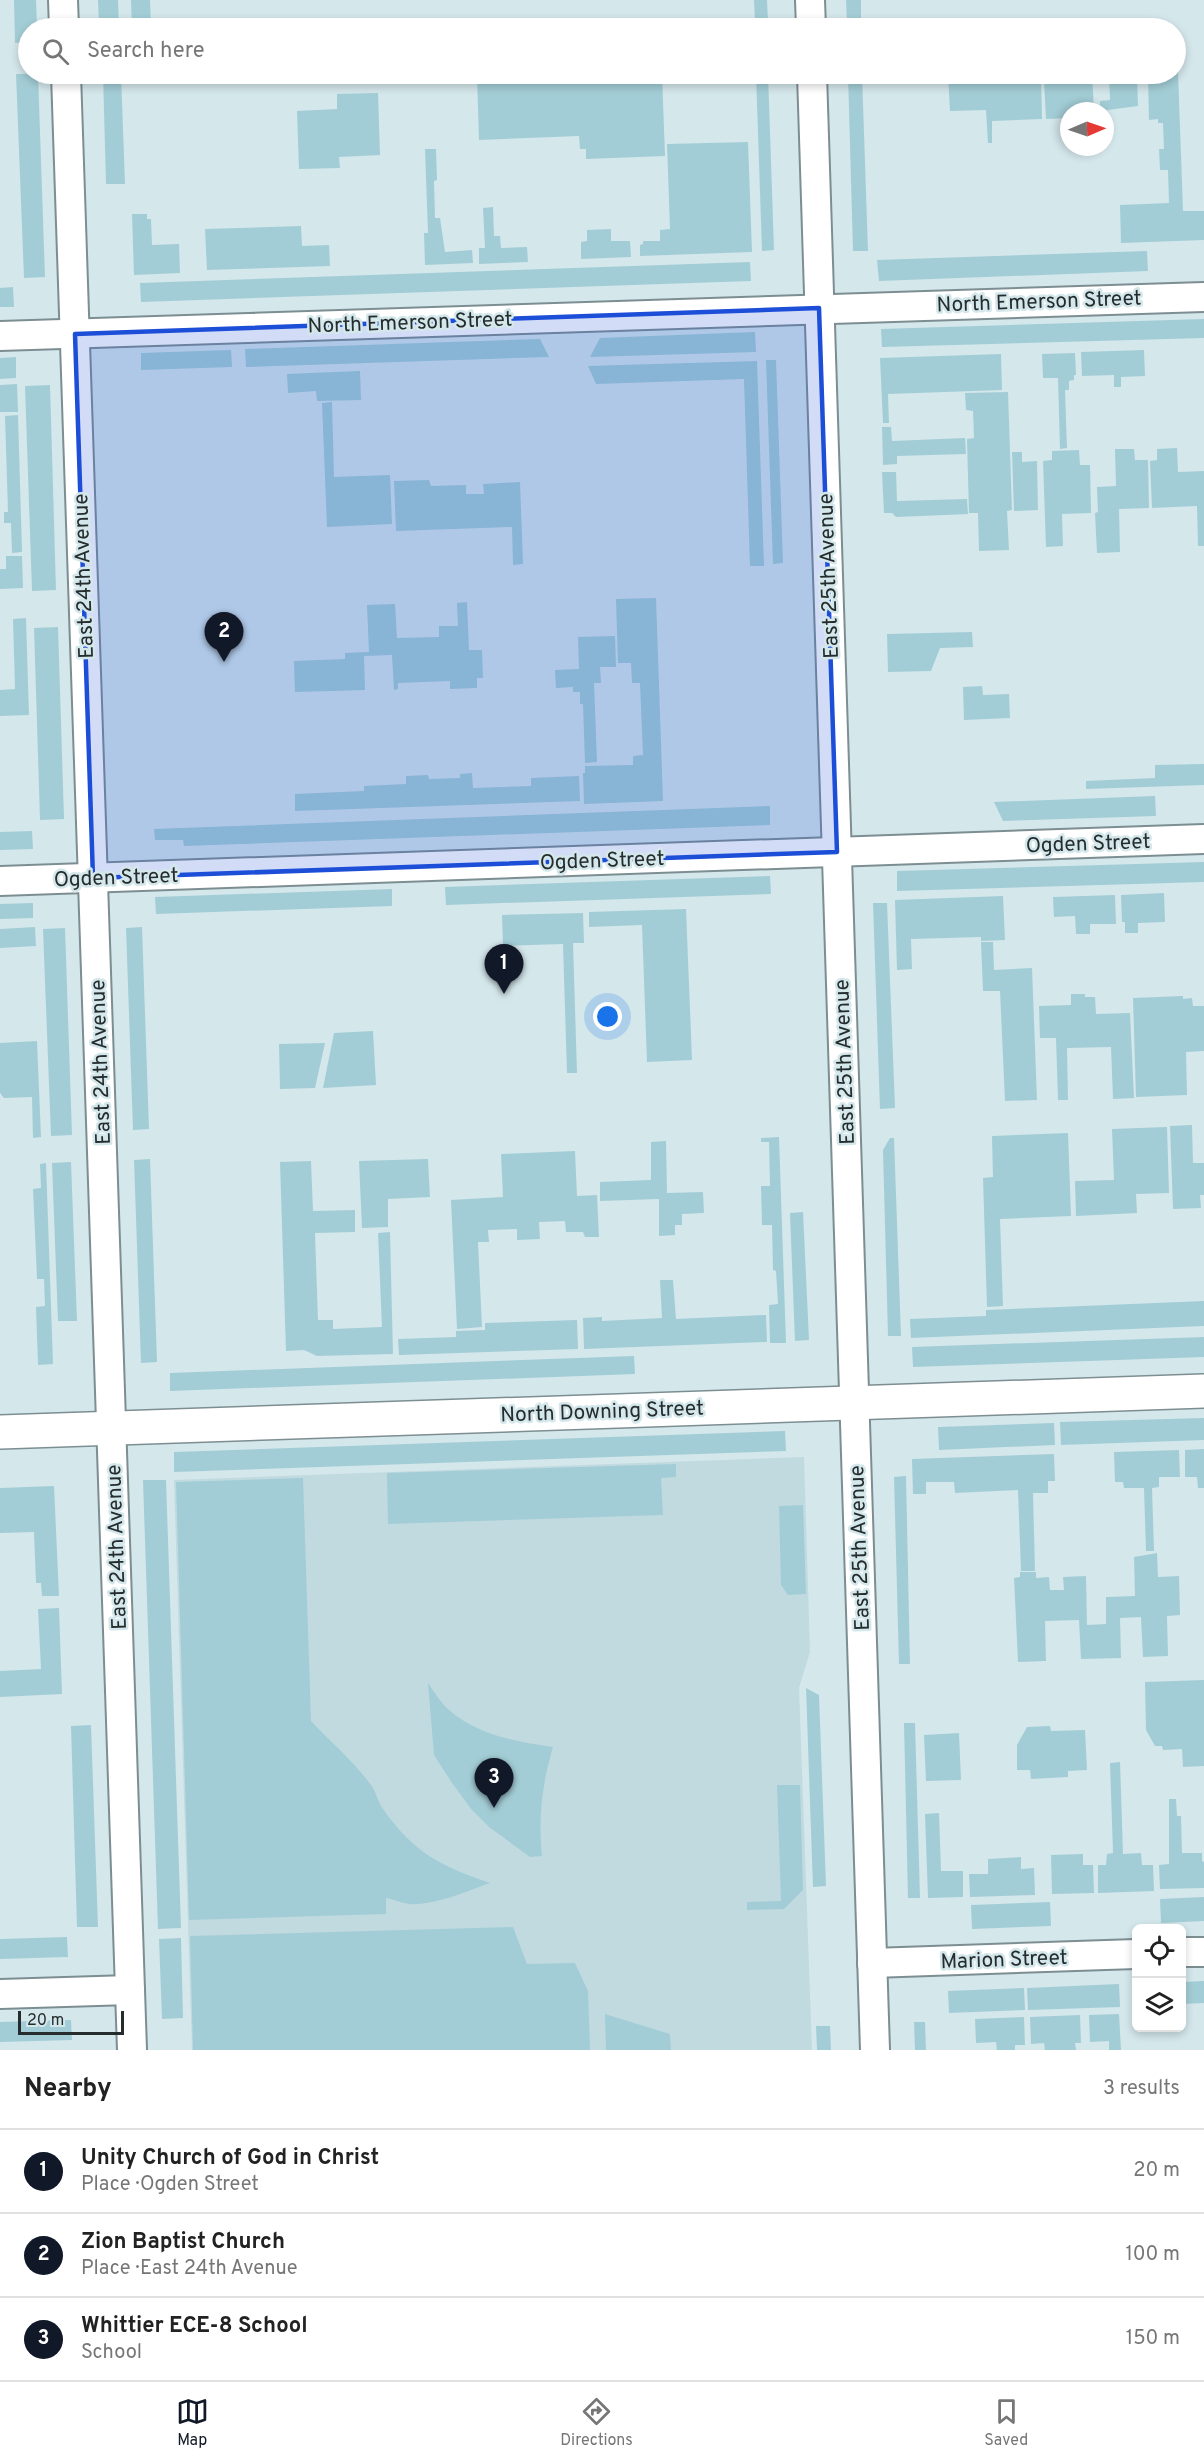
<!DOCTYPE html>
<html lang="en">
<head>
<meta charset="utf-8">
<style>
  body { margin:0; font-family:Overpass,sans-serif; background:#f6f6f6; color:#222 }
  .controls { position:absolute; right:18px; bottom:18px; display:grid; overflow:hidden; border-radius:9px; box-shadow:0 3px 9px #0003 }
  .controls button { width:54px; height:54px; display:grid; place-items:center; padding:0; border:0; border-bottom:2px solid #e0e0e0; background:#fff; color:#222; font:30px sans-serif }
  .compass { position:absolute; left:1060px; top:102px; width:54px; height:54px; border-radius:50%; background:#fff; box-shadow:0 3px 9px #0003; rotate:88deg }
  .scale { position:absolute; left:18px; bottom:15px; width:106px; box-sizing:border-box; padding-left:6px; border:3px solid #252c2e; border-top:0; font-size:16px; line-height:21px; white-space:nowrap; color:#252c2e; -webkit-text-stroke:4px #d4e7eb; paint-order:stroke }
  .you { position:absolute; left:608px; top:1017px; width:21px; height:21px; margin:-15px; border:4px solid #fff; border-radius:50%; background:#1a73e8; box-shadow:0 0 0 9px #1a73e833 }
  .badge { display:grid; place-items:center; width:39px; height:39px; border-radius:50%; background:#111827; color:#fff; font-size:20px; font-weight:700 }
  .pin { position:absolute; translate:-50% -50px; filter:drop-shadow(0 2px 3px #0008) }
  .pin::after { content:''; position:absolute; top:32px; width:21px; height:18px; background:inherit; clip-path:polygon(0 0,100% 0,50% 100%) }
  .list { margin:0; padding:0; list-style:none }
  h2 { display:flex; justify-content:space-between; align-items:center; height:78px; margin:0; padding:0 24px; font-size:26px }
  h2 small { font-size:20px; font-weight:400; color:#767676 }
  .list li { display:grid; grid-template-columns:39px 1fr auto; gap:18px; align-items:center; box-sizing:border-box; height:84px; padding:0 24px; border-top:2px solid #e0e0e0 }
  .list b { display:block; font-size:22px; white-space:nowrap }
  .list p { margin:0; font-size:20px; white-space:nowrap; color:#767676 }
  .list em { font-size:20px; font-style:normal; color:#767676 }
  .icon { flex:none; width:33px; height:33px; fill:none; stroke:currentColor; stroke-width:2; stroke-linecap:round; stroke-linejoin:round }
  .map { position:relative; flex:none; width:1204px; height:2050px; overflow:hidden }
  .search { position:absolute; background:#fff; box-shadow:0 3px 9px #0003; left:18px; right:18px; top:18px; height:66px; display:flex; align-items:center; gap:15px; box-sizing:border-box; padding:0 21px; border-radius:33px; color:#767676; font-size:22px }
  .sheet { height:330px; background:#fff }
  nav { display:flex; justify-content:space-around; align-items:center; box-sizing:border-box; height:84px; border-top:2px solid #e0e0e0; background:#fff; font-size:16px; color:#767676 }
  nav a { display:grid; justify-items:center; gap:3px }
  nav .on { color:#111827 }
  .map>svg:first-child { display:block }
  .built { fill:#c0dae0 }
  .green { fill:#a3cdd6 }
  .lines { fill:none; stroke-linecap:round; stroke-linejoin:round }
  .street-casing { stroke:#7d8e92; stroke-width:32 }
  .secondary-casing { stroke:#7d8e92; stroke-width:36 }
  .street { stroke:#fff; stroke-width:28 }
  .secondary { stroke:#fff; stroke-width:33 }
  .marked { fill:#1d4ed8; fill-opacity:0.2; stroke:#1d4ed8; stroke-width:4.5; stroke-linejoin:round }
  .labels { text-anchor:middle; stroke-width:5; stroke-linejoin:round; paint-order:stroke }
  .street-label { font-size:21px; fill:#252c2e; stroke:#d4e7eb }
</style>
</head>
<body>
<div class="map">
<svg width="1204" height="2050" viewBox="0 0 1204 2050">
  <rect width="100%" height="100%" fill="#d4e7eb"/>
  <path class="built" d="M804,1457L810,1652L799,1688L812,2050H192L174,1480Z"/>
  <g class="green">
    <path d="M14,0H36L37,28H28V42L15,43Z"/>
    <path d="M98,0H118L119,28H99Z"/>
    <path d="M131,0H150L151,28H132Z"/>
    <path d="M754,0H767L768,21L755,22Z"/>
    <path d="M846,0H861V21L847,22Z"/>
    <path d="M1176,72H1178L1183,211H1204V240L1121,243L1120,205L1169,203L1168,170H1160L1159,149H1164L1163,123H1158V119L1149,120L1148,74Z"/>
    <path d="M16,74H38L45,277L24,278Z"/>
    <path d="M103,74H121L125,184H106Z"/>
    <path d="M477,74H662L665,156L586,159V149H580L579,136L479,140Z"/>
    <path d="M756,74H768L774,250L762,251Z"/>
    <path d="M848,74H862L868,251H853Z"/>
    <path d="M948,74H1041L1042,119L992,121V143H988L986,110L950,111Z"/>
    <path d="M1078,74H1092L1094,111H1069V118L1046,119L1044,82L1078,80Z"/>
    <path d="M1109,74H1137L1138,106L1100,111V101L1110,100Z"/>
    <path d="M378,93L380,155L339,157L340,168L299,169L297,111L337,109V94Z"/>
    <path d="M748,142L752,252L640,256V245L643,244V241H660V230L670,229L667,144Z"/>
    <path d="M425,149H436L437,180L434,181L435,218H440L445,252L472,250L473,263L425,265L424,233H428Z"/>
    <path d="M493,207L494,236H500L501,248L527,247L528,262L479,264V248H485L483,208Z"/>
    <path d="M132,214H147V219H151L152,245L179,244L180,273L134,275Z"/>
    <path d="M301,226L302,246L329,245L330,266L207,270L205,229Z"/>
    <path d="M611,229V241H630L631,257L581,259V242L587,241V230Z"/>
    <path d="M1147,251L1148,271L879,281L877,260Z"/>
    <path d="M750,262L751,281L141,302L140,283Z"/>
    <path d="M13,287L14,307H0V288Z"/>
    <path d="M1204,319V338L882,347L881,329Z"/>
    <path d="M755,332L756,352L590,357L600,338Z"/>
    <path d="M540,339L549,357L246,367L245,349Z"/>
    <path d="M231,350L232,367L141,370V353Z"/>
    <path d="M1144,350L1145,376L1121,377V387H1114V375L1082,376L1081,352Z"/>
    <path d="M1075,353L1076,375H1074V380L1069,381V390H1065L1067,448L1060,449L1058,378H1043L1042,354Z"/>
    <path d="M1001,354L1002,390L888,394L889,423H883L880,358Z"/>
    <path d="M16,357V378L0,379V358Z"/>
    <path d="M766,360H776L783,563L773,564Z"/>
    <path d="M757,361L764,566H750L744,379L596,384L588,366Z"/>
    <path d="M360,371L361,400L317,401L316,391L288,393L287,374Z"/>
    <path d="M17,384L18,412H0V385Z"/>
    <path d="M50,385L56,590L32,591L25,386Z"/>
    <path d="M1008,392L1012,510L1007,511L1009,550L979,551L978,513H969L967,439L974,438L973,411L966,410L965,393Z"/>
    <path d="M332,402L334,477L390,475L392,524L327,527L322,403Z"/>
    <path d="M18,415L22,552L12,553L11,523H4V512H8L5,416Z"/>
    <path d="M882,427H891L892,441L965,438L966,454L897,456V464L883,465Z"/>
    <path d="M1177,448L1178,472L1204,471V546H1198L1197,506L1152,508L1150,461L1157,460V449Z"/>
    <path d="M1115,449H1134L1135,460H1148L1149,508L1119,509L1120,552L1097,553L1095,513L1098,512L1097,487L1116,486Z"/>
    <path d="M1079,450L1080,465H1090L1091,513L1062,514L1063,546L1046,547L1043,461L1052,460V451Z"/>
    <path d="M1012,452H1022V462L1037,461L1038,510L1014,511Z"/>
    <path d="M882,472H896L897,501L967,499L968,514L896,517L892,513H884Z"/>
    <path d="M429,480L431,486L466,485V494H484L483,484L520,482L523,564L513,565L512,527L396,531L394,481Z"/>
    <path d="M6,556H22L23,588L0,589V569H6Z"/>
    <path d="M656,598L663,801L584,804L583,773H585V766L633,765V756L643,755L640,683H632L631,663H618L616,599Z"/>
    <path d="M467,602L469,650H482L483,678H477V688L450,689V681L398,683V689L394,690L392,655L364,656L365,690L295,692L294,661L345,659V653L369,652L367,605L395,604L397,638L439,637V626H458L457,603Z"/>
    <path d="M26,618L29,715L0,716V690L15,689L13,619Z"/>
    <path d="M58,627L64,819L40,820L34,628Z"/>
    <path d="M972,632L973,647L940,648L931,671L888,672L887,634Z"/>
    <path d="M615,636L616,667H600L601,683H594L597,762L585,763L583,704H580V692H573V687L556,688L555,670L579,669L578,637Z"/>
    <path d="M982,686L983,695L1009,694L1010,718L964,720L963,687Z"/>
    <path d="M1204,764V785L1086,789V781L1155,778V765Z"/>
    <path d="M472,773L473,788L531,786V778L579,776L580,801L295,811V794L364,791V786L406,784V776L428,775L429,779L460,778V774Z"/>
    <path d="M1155,796L1156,816L1003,821L994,802Z"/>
    <path d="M770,806V825L184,846L183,840H155L154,829Z"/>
    <path d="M32,831L33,849L0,850V832Z"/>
    <path d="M1204,862V882L897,891V871Z"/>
    <path d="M770,876L771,894L446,905L445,887Z"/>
    <path d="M392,889V906L156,914L155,897Z"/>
    <path d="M1164,893L1165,922L1138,923V933H1125V922H1122L1121,895Z"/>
    <path d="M1115,895L1116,924H1090V934H1076L1075,916L1054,917L1053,897Z"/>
    <path d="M1003,896L1005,940L981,941V937L911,939L912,969L897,970L895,900Z"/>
    <path d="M33,903V918L0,919V904Z"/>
    <path d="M873,903H887L895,1108L880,1109Z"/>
    <path d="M686,909L692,1060L647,1062L642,925L589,927V912Z"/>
    <path d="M583,913L584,943H573L577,1073H567L563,944L503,946L502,915Z"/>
    <path d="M35,927L36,946L0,948V929Z"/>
    <path d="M142,927L149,1129L133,1130L126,928Z"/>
    <path d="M65,928L72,1135L51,1136L43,929Z"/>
    <path d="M981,942H993L994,970L1032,968L1037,1100L1005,1101L1000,991H983Z"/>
    <path d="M1071,994H1085V997H1095L1096,1014L1130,1013L1134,1098L1113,1099L1111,1047L1067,1048L1068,1100H1058L1056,1038H1040L1039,1006L1071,1005Z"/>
    <path d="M1183,996V999L1192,998L1193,1006H1204V1051L1186,1052L1187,1095L1136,1097L1133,998Z"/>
    <path d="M373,1031L376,1085L323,1088L334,1033Z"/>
    <path d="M37,1041L41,1137L33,1138L32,1097L4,1098L0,1093V1043Z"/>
    <path d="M325,1043L315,1088L280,1089L279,1044Z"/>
    <path d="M1192,1125L1193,1163H1204V1195H1200L1201,1208L1173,1209L1170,1126Z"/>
    <path d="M1167,1127L1169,1193L1136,1194L1137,1213L1076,1216L1075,1181L1114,1180L1112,1129Z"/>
    <path d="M1068,1133L1071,1216L1000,1219L1003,1306L987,1307L983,1178L993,1177L992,1136Z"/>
    <path d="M779,1137L786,1343H770L769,1305L778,1304L776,1271L773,1270L772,1225H762L761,1186H770L769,1142H761V1138Z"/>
    <path d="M890,1138H894L901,1336H888L883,1150Z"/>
    <path d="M666,1141L667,1193L703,1192L704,1213L682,1214V1225H675V1235L659,1236V1199L600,1201V1182L651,1180V1142Z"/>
    <path d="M575,1151L577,1196L597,1195L599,1237H585L583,1232H566L565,1221L539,1222L540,1239L517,1240V1229L488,1230L489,1242H478L482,1327L457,1329L451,1200L503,1197L501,1154Z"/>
    <path d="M150,1159L157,1362L141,1363L134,1160Z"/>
    <path d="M428,1159L430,1197L388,1199V1227L362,1228L359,1161Z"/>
    <path d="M311,1161L313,1211L355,1210V1232L315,1233L318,1320H333V1329L382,1327L378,1233L390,1232L393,1354L317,1356L304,1350L286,1351L280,1162Z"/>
    <path d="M71,1162L77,1321H58L52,1163Z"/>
    <path d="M46,1163L53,1364L38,1365L36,1307L45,1306L44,1279H37L33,1189L41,1188L40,1164Z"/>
    <path d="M803,1212L809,1340L795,1341L790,1213Z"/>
    <path d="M660,1280H673L676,1319L766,1315L767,1342L584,1349L583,1318L602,1317V1321L662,1318Z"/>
    <path d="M1204,1301V1326L911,1338L910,1319L986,1316V1310Z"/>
    <path d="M577,1320L578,1349L399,1355L398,1339L456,1337V1331L485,1330V1323Z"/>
    <path d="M1204,1337V1357L913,1367L912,1347Z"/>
    <path d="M634,1356L635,1374L170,1391V1373Z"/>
    <path d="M1204,1418V1440L1061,1445L1060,1422Z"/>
    <path d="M1054,1423L1055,1445L939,1450L938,1427Z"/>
    <path d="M785,1431L786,1451L174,1472V1452Z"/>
    <path d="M1204,1449V1488H1198L1197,1477H1185V1450Z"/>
    <path d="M1179,1450L1180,1477H1159V1487L1152,1488L1154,1551H1146L1144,1488H1124L1123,1482H1115L1114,1452Z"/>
    <path d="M1054,1454L1055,1481H1048V1493H1033L1035,1571H1021L1018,1490L955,1493L954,1482H926V1494H913L912,1459Z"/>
    <path d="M676,1464V1477L661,1478L663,1515L388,1524L387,1473Z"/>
    <path d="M906,1476L910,1664H899L894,1477Z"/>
    <path d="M303,1478L311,1721C330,1741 355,1763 371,1785C376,1792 378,1802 383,1809C414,1853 441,1866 490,1883C468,1891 433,1906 409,1904C401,1903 393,1899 386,1898V1914L189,1920L176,1482Z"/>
    <path d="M143,1480H166L181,1928L158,1929Z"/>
    <path d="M54,1486L59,1596H42L41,1583H36L34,1532L0,1533V1488Z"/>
    <path d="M803,1505L806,1594L788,1595L781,1585L779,1506Z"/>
    <path d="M1157,1553L1158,1577L1179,1576L1180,1615L1167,1616L1168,1656L1143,1657L1141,1617L1120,1618L1121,1658L1081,1659L1079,1620L1045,1621L1046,1661L1018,1662L1014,1578L1020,1577V1572H1036V1578L1049,1577L1050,1590H1064L1063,1577L1086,1576L1087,1625L1106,1624V1597L1135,1596L1134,1557Z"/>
    <path d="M59,1608L62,1694L0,1697V1671L41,1669L38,1609Z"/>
    <path d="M1204,1680V1766L1183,1767L1182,1749L1163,1750L1162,1746H1155L1146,1730L1145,1682Z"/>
    <path d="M428,1683C434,1691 440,1702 448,1709C477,1735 516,1742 553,1747C542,1784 538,1818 542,1856L530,1857L489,1827L472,1810L452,1783L434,1755Z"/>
    <path d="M806,1688L819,1695L826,1886L813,1887Z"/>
    <path d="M904,1723H915L920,1898H908Z"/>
    <path d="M91,1725L98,1927H77L71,1726Z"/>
    <path d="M1050,1726L1051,1731L1085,1730L1087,1770L1068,1771V1777L1031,1779L1030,1770H1017V1745L1027,1727Z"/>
    <path d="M959,1733L961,1780L926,1781L924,1735Z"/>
    <path d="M1120,1762L1123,1854L1141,1853L1142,1865H1153L1154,1891L1098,1893V1865H1106L1107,1854L1113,1853L1110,1763Z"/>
    <path d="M777,1785H800L803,1890L784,1909L747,1910V1902L781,1901Z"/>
    <path d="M1169,1799H1176L1177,1816H1181L1182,1853H1202V1861L1204,1862V1888L1160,1889L1159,1865L1169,1864Z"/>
    <path d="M939,1813L941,1871H963V1897L928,1898L925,1814Z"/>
    <path d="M1083,1854V1865H1093L1094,1893L1052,1894L1051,1855Z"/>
    <path d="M1021,1857V1869L1034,1868L1035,1895L970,1897L969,1874H988V1859Z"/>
    <path d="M1204,1897V1921L1161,1923L1160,1899Z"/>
    <path d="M1050,1902L1051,1926L972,1929L971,1905Z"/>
    <path d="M513,1927L527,1964L575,1963L588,1991L590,2050H193L190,1936Z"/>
    <path d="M67,1937L68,1957L0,1959V1939Z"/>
    <path d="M181,1938L183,2018L162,2019L159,1939Z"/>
    <path d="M1204,1981V2003L1182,2004V1982Z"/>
    <path d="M1119,1984L1120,2007L1028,2010L1027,1988Z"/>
    <path d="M1024,1988L1025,2010L949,2013L948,1991Z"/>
    <path d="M605,2014L670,2034L671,2050H606Z"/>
    <path d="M1119,2014L1121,2050H1109V2041L1090,2042L1089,2015Z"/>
    <path d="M1080,2015L1081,2043H1075L1076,2050H1045L1044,2043L1031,2044L1030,2017Z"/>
    <path d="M1024,2017L1025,2045H1015V2050H997L996,2042L976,2043L975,2019Z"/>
    <path d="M71,2020L72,2040L0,2042V2022Z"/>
    <path d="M914,2022H925L926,2050H915Z"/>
    <path d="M816,2026H830L831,2050H817Z"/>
  </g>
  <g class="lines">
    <defs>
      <g id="street">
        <path d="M63,0L64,28"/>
        <path d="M810,0L811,28"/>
        <path d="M66,74L132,2050"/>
        <path d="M812,74L875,2050"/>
        <path d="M0,336L1204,297"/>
        <path d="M0,881L1204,839"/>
        <path d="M1182,1952H1204"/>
        <path d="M872,1963L1136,1954"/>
        <path d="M0,1994L130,1990"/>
      </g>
      <path id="secondary" d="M0,1432L1204,1391"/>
    </defs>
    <use href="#street" class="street-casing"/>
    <use href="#secondary" class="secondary-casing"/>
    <use href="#street" class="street"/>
    <use href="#secondary" class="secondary"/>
  </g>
  <path class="marked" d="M819,308L837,852L93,878L75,334Z"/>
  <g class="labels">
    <g class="street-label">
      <text transform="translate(1039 301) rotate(-2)" y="7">North Emerson Street</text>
      <text transform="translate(410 322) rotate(-2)" y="7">North Emerson Street</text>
      <text transform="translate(83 576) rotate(-92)" y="7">East 24th Avenue</text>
      <text transform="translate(828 576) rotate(-92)" y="7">East 25th Avenue</text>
      <text transform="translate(1088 843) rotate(-2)" y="7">Ogden Street</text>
      <text transform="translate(602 860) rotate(-2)" y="7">Ogden Street</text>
      <text transform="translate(116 877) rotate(-2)" y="7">Ogden Street</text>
      <text transform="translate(100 1062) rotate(-92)" y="7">East 24th Avenue</text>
      <text transform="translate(844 1062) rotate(-92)" y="7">East 25th Avenue</text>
      <text transform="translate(602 1411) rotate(-2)" y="7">North Downing Street</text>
      <text transform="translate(116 1547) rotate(-92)" y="7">East 24th Avenue</text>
      <text transform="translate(859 1548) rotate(-92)" y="7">East 25th Avenue</text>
      <text transform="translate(1004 1959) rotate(-2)" y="7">Marion Street</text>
    </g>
  </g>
</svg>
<div class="controls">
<button><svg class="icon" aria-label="locate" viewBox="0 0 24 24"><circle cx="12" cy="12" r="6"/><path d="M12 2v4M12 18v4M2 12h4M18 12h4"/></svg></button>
<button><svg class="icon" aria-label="layers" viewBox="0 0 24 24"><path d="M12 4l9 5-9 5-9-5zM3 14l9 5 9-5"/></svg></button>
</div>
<svg class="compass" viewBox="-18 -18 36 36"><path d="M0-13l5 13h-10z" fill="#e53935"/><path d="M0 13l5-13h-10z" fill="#767676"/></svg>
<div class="scale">20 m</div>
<div class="you"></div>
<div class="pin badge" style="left:504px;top:994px">1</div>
<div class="pin badge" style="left:224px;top:662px">2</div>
<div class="pin badge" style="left:494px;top:1808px">3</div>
<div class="search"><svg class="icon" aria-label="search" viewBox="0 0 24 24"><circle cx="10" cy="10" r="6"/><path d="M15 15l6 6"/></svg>Search here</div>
</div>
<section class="sheet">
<h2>Nearby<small>3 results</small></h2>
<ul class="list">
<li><span class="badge">1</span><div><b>Unity Church of God in Christ</b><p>Place · Ogden Street</p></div><em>20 m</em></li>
<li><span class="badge">2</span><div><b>Zion Baptist Church</b><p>Place · East 24th Avenue</p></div><em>100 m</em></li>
<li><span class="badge">3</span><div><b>Whittier ECE-8 School</b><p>School</p></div><em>150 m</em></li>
</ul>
</section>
<nav>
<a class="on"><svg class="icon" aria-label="map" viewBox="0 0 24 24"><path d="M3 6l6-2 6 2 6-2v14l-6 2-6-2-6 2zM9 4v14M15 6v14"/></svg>Map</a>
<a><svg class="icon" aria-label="directions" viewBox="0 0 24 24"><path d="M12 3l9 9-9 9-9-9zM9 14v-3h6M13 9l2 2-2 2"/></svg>Directions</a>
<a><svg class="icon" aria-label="saved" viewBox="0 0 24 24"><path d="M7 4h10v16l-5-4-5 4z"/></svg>Saved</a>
</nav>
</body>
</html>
